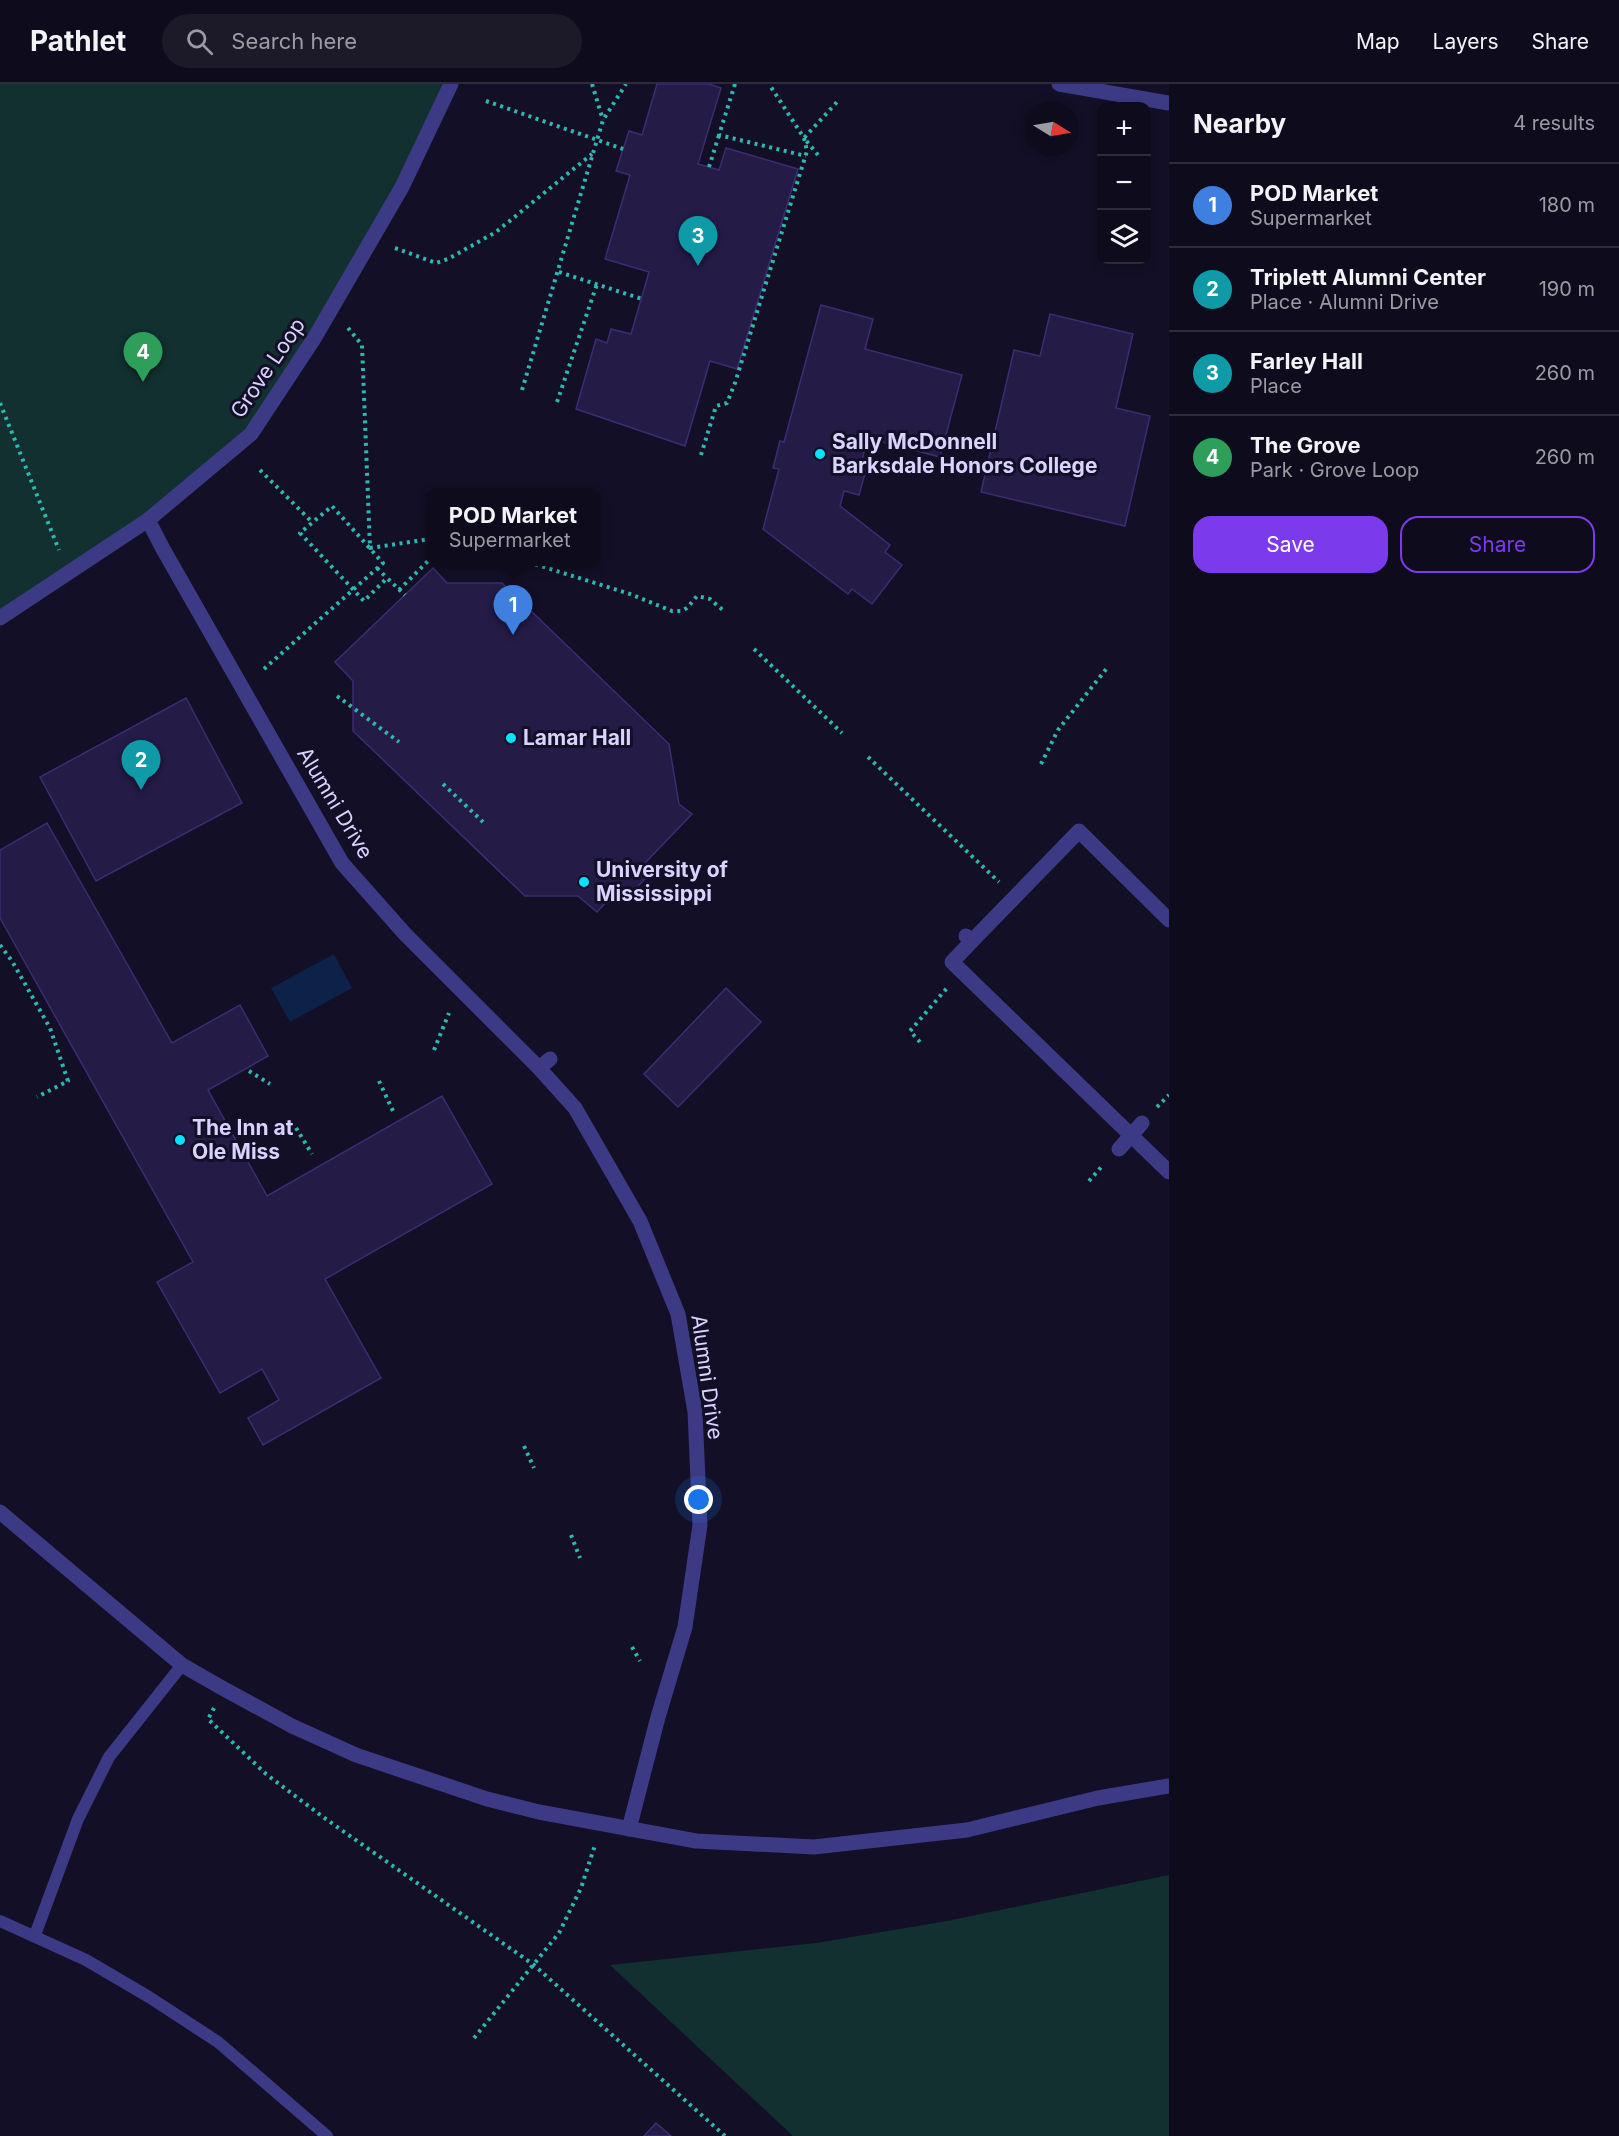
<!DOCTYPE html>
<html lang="en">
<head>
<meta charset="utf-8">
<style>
  body { margin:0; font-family:Inter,sans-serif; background:#1c1929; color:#f1f3f6 }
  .controls { position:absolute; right:18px; top:18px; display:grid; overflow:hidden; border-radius:12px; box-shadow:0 3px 9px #0003 }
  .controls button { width:54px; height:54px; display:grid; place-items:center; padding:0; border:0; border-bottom:2px solid #2e2b3b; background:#0e0b1c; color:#f1f3f6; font:30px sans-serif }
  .compass { position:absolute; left:1025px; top:18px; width:54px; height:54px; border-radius:50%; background:#0e0b1c; box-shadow:0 3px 9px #0003; rotate:101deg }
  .you { position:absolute; left:699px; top:1416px; width:21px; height:21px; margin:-15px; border:4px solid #fff; border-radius:50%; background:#1a73e8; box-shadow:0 0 0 9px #1a73e833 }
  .badge { display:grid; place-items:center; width:39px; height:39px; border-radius:50%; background:#7c3aed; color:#fff; font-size:20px; font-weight:700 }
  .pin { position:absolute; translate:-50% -50px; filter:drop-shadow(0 2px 3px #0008) }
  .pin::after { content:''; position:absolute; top:32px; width:21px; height:18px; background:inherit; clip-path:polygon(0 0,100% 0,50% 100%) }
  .popup { position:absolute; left:426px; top:404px; width:174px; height:78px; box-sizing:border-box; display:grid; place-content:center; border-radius:12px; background:#0e0b1c; filter:drop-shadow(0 2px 4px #0005); font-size:20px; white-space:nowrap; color:#9b9ba3 }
  .popup b { font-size:22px; color:#f1f3f6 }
  .popup::after { content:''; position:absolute; left:50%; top:100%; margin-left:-12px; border:12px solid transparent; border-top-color:#0e0b1c }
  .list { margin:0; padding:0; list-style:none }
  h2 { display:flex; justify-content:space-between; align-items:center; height:78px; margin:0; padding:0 24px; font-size:26px }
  h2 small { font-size:20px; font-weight:400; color:#9b9ba3 }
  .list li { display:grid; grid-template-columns:39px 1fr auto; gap:18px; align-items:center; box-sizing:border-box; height:84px; padding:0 24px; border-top:2px solid #2e2b3b }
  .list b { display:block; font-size:22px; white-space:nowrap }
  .list p { margin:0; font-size:20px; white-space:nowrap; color:#9b9ba3 }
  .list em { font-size:20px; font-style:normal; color:#9b9ba3 }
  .actions { display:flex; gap:12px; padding:18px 24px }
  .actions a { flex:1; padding:14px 0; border:2px solid #7c3aed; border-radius:18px; text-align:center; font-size:21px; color:#7c3aed }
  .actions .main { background:#7c3aed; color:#fff }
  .icon { flex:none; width:33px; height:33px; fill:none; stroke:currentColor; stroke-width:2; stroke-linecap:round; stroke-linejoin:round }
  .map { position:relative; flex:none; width:1169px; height:2052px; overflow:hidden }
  header { display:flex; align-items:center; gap:36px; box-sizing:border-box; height:84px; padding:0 30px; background:#0e0b1c; border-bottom:2px solid #2e2b3b }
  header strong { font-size:28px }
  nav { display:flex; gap:33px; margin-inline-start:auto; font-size:21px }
  .search { width:420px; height:54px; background:#1c1929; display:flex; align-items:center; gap:15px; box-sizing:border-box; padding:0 21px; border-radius:33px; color:#9b9ba3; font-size:22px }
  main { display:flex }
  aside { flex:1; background:#0e0b1c }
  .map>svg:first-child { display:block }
  .green { fill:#12302f }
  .water { fill:#0c2248 }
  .building { fill:#241b47; stroke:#3b2d73; stroke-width:1.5 }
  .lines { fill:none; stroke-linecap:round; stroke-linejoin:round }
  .path { stroke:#2fb8b0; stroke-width:4; stroke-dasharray:3 4.5; stroke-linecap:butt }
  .service { stroke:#3d3a85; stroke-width:12 }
  .pedestrian { stroke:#3d3a85; stroke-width:15 }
  .minor { stroke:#3d3a85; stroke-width:15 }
  .tertiary { stroke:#3d3a85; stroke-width:15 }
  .poi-dot { fill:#00e5ff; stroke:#130f26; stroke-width:2 }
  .labels { text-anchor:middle; stroke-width:6; stroke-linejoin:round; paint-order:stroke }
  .street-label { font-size:21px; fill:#d9d4ff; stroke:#130f26 }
  .poi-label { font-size:21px; font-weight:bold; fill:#d9d4ff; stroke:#130f26; text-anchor:start }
</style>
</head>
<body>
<header>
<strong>Pathlet</strong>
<div class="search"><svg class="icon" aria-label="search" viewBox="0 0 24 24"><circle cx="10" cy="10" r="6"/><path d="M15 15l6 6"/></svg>Search here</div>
<nav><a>Map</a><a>Layers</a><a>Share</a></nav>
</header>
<main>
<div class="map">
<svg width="1169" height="2052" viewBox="0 0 1169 2052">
  <rect width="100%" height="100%" fill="#130f26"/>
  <g class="green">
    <path d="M0,0H450L402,103L251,350L148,436L0,534Z"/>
    <path d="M1169,1791V2052H793L610,1881L816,1859L947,1837Z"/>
  </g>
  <path class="water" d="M334,870L352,904L290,938L271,904Z"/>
  <g class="building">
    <path d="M657,0H709L721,4L698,80L719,86L726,64L798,85L737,285L710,277L685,362L576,325L596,255L607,259L611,245L631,250L649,188L605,175L630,91L616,87L629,47L642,51Z"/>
    <path d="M821,221L873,235L865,265L962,291L940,373L859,352L856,366L864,368L862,377L868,379L859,411L844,407L840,422L890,461L885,468L902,481L872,520L852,505L848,510L763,445L779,385L773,384L780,357L784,358Z"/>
    <path d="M1050,230L1133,250L1116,324L1150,332L1125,442L981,408L1014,266L1040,272Z"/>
    <path d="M433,484L447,499H502L669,660L679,720L692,730L645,779L649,783L648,792L630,810L625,812L617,807L597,828L578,812H525L353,647V597L335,578Z"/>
    <path d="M186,614L242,719L96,797L40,693Z"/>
    <path d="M47,739L172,959L240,921L268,972L208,1006L267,1112L442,1012L492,1100L325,1195L381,1294L263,1361L248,1334L279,1316L262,1285L220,1309L157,1198L193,1178L0,834V766Z"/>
    <path d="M726,904L761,938L678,1023L644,990Z"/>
    <path d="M656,2039L671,2052H644Z"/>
  </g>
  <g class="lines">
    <g class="path">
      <path d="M592,0L603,36"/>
      <path d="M735,0L719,51L806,72"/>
      <path d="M486,17L623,65"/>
      <path d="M818,71L804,54L837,18"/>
      <path d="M709,83L719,51"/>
      <path d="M395,164L436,179L448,175L496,148L592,70"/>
      <path d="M559,188L642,215"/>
      <path d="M348,244L362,261L370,464L430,455"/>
      <path d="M522,306L603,36L626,0"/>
      <path d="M557,318L597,200"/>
      <path d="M0,319L59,466"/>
      <path d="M701,371L716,322L727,319L735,299L807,67L804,54L769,0"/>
      <path d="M260,386L312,438"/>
      <path d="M528,478L630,510L672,527H681L687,524L697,512L710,515L725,528"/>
      <path d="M377,484L387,494"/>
      <path d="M399,506L430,475"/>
      <path d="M754,565L842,649"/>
      <path d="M264,585L383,479L332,422L300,449L364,517L387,494L405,511"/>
      <path d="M337,612L399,658"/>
      <path d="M868,673L999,798"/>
      <path d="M1041,680L1058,646L1107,584"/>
      <path d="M443,700L483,738"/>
      <path d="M0,861L12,877L50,944L68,997L37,1013"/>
      <path d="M920,958L910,947L947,904"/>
      <path d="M434,966L449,929"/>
      <path d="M249,987L270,1000"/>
      <path d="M379,997L393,1027"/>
      <path d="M1157,1023L1169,1011"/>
      <path d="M296,1044L312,1070"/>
      <path d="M1089,1097L1103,1081"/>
      <path d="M524,1362L534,1384"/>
      <path d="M571,1451L580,1474"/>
      <path d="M632,1563L640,1577"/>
      <path d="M214,1624L208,1635L266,1690L323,1733L534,1881L725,2052"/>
      <path d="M474,1954L559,1849L581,1804L595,1761"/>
    </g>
    <g class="service">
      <path d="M0,1837L86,1876L149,1913L218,1958L327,2052"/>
      <path d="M35,1851L78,1735L109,1673L182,1581"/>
    </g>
    <g class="pedestrian">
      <path d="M966,852L972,857L1079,747L1169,836"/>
      <path d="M972,857L952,878L1169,1088"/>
      <path d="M1119,1065L1142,1039"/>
    </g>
    <g class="minor">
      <path d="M1059,0L1169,19"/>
      <path d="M148,436L163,465L342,779L405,850L539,984"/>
      <path d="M0,534L148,436L251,350L315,253L402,103L451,0"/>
      <path d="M550,975L539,984L575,1024L640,1137L678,1230L695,1328L700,1441L685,1543L658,1633L629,1745"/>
    </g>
    <path class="tertiary" d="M0,1428L182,1581L224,1605L292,1642L356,1671L487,1715L539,1728L696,1757L814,1763L967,1746L1098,1714L1169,1702"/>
  </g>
  <g class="poi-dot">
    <circle cx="820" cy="370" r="6"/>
    <circle cx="511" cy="654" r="6"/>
    <circle cx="584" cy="798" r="6"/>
    <circle cx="180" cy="1056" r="6"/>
  </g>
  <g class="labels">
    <g class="street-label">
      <text transform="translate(268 284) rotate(-56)" y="7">Grove Loop</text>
      <text transform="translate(335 719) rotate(59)" y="7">Alumni Drive</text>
      <text transform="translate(707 1293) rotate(82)" y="7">Alumni Drive</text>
    </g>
    <g class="poi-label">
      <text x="832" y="365">Sally McDonnell<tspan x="832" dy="24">Barksdale Honors College</tspan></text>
      <text x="523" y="661">Lamar Hall</text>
      <text x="596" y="793">University of<tspan x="596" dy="24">Mississippi</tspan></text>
      <text x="192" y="1051">The Inn at<tspan x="192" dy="24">Ole Miss</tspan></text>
    </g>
  </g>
</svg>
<div class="controls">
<button>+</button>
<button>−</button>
<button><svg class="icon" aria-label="layers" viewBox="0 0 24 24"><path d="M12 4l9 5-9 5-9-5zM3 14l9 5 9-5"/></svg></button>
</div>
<svg class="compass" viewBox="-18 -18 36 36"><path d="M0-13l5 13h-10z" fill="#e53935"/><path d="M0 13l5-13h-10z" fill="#9b9ba3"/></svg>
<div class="you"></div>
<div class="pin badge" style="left:513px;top:551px;background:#3f7fe0">1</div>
<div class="popup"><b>POD Market</b>Supermarket</div>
<div class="pin badge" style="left:141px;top:706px;background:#0f9aa8">2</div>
<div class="pin badge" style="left:698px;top:182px;background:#0f9aa8">3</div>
<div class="pin badge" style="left:143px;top:298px;background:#2e9e5b">4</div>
</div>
<aside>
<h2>Nearby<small>4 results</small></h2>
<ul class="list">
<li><span class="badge" style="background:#3f7fe0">1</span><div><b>POD Market</b><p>Supermarket</p></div><em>180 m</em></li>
<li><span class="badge" style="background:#0f9aa8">2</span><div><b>Triplett Alumni Center</b><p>Place · Alumni Drive</p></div><em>190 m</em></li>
<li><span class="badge" style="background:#0f9aa8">3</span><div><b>Farley Hall</b><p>Place</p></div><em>260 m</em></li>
<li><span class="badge" style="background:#2e9e5b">4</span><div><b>The Grove</b><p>Park · Grove Loop</p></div><em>260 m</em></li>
</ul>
<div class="actions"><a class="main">Save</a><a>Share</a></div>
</aside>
</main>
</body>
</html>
